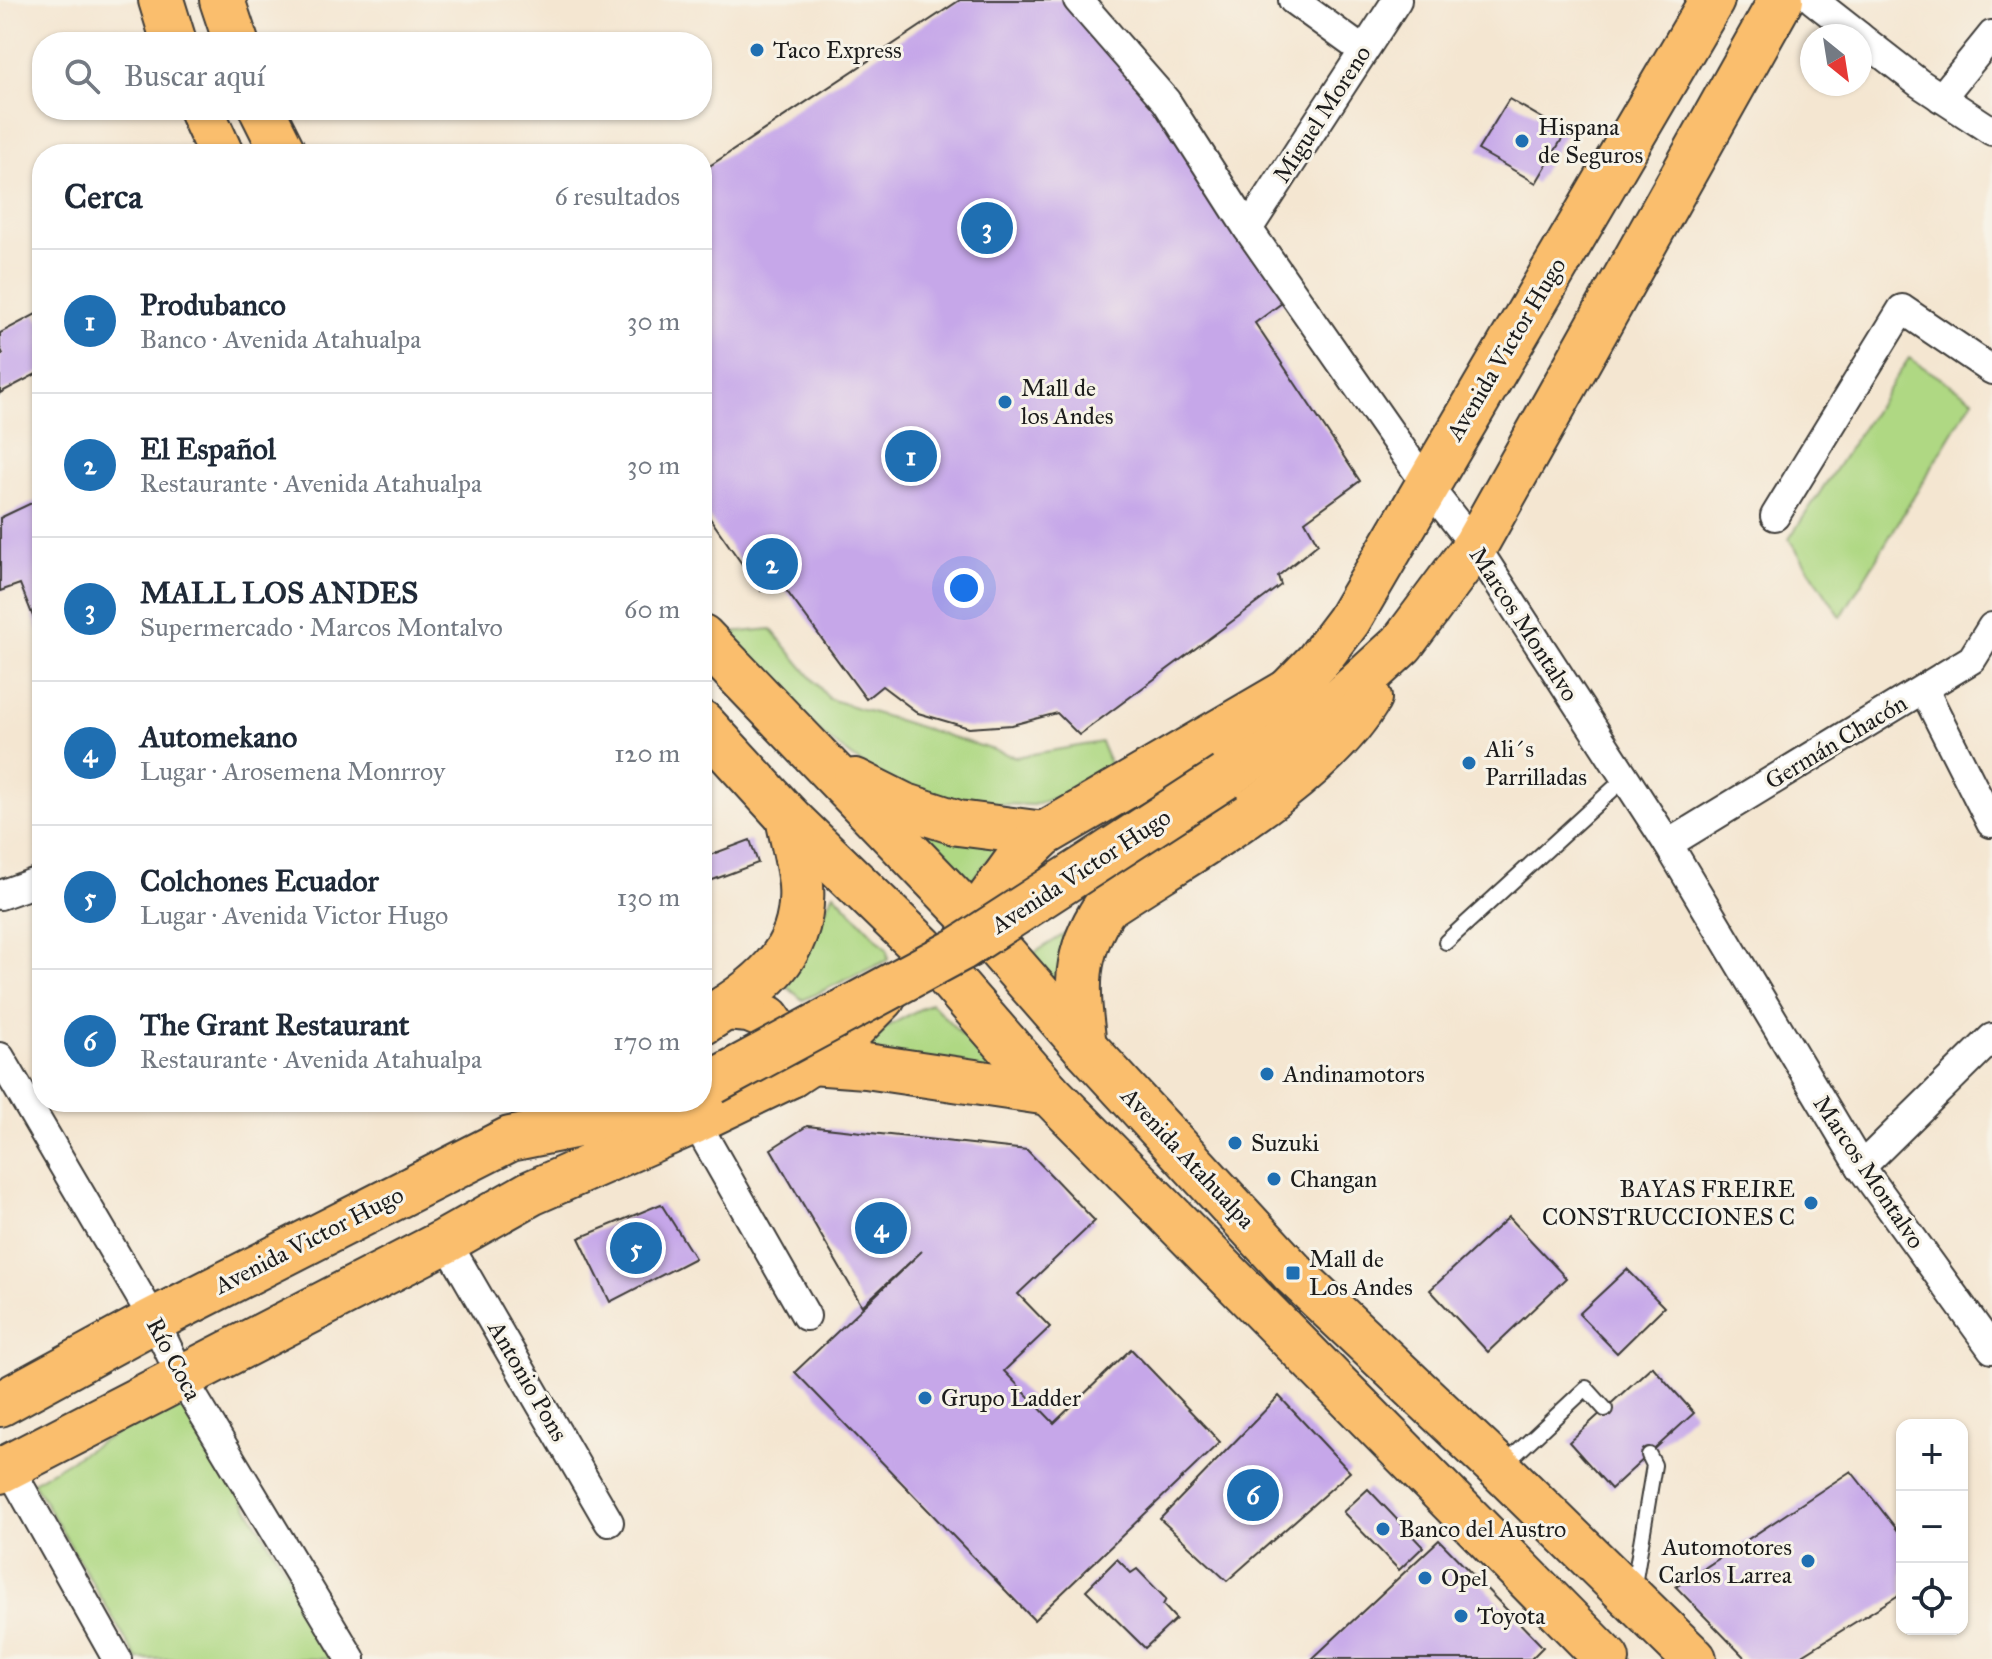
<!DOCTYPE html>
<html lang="es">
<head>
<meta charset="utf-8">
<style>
  body { margin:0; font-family:"IM FELL Great Primer",serif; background:#f6f6f7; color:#1f2937 }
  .controls { position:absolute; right:24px; bottom:24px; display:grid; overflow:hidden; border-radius:16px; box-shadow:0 2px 6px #0004 }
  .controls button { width:72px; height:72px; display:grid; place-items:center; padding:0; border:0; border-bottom:2px solid #e0e1e3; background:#fff; color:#1f2937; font:40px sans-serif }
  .compass { position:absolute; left:1800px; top:24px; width:72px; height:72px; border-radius:50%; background:#fff; box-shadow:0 2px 6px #0004; rotate:150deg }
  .you { position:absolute; left:964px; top:588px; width:28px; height:28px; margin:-20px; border:6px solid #fff; border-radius:50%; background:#1a73e8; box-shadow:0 0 0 12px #1a73e833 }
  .badge { display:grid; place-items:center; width:52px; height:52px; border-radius:50%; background:#1f6fb2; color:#fff; font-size:26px; font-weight:700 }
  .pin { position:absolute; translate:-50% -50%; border:4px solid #fff; box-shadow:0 2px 8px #0006 }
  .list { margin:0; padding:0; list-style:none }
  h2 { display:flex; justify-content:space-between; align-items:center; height:104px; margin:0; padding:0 32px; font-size:34px }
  h2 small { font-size:26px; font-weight:400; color:#747a83 }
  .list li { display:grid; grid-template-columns:52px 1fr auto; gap:24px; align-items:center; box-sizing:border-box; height:144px; padding:0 32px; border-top:2px solid #e0e1e3 }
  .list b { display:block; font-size:30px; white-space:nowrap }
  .list p { margin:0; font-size:26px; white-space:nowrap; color:#747a83 }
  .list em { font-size:26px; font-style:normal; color:#747a83 }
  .icon { flex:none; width:44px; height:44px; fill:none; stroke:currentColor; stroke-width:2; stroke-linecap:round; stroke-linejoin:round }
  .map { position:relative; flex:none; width:1992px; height:1659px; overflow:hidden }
  .search { position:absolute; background:#fff; box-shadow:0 2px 6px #0004; left:32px; top:32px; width:680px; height:88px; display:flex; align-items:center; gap:20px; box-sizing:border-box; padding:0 28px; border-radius:32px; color:#747a83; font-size:30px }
  .panel { position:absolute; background:#fff; box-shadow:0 2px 6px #0004; left:32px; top:144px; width:680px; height:968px; border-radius:32px }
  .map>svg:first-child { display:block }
  .green { fill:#afd883; stroke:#667a50; stroke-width:2 }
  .building { fill:#c6a7e9 }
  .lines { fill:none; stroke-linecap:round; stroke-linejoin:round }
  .lane-casing { stroke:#3c3a37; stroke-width:18 }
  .street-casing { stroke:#3c3a37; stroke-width:32 }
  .primary-casing { stroke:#3c3a37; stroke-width:48 }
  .lane { stroke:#fff; stroke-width:14 }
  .street { stroke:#fff; stroke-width:28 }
  .primary { stroke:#fabe6d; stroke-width:44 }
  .primary-bridge-casing { stroke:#3c3a37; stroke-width:48; stroke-linecap:butt }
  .primary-bridge { stroke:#fabe6d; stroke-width:44 }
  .poi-dot { fill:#1f6fb2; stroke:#f7f3e8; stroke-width:3 }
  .labels { text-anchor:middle; stroke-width:6; stroke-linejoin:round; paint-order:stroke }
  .poi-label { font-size:24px; fill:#1c1c1c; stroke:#f7f3e8; text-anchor:start }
  .street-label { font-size:24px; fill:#1c1c1c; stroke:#f7f3e8 }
</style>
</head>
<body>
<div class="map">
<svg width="1992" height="1659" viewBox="0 0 1992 1659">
  <rect width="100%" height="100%" fill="#f7f3e8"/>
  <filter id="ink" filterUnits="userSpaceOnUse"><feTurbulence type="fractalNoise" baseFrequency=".0125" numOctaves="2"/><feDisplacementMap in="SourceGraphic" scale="16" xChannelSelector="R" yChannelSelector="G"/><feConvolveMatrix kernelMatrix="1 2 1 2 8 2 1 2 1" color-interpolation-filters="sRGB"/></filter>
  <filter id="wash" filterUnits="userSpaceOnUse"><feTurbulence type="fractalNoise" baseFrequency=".006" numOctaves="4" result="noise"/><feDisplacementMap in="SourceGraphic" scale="32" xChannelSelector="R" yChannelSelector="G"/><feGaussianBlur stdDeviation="1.8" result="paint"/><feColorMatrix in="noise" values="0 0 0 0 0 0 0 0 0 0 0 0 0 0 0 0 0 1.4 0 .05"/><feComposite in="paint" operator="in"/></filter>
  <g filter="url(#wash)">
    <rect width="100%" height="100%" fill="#f4e6d1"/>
    <g class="green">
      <path d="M1909,358L1973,399L1841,617L1789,539Z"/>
      <path d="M771,629L829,699L1016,757L1101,742L1116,778L1033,805L957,803L888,783L825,737L719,634Z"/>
      <path d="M929,827L1001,844L966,888L922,841Z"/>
      <path d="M834,893L887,949L888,960L803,1000L786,986Z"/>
      <path d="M1066,933L1055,996L1020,962Z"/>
      <path d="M931,1003L1003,1077L851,1046Z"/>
      <path d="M180,1395L339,1659H137L33,1482Z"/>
    </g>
    <g id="blocks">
      <g class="building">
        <path d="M960,0H1064L1171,114L1290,297L1255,323L1360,481L1305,521L1318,544L1278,576L1281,585L1079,735L1057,713L1012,725L969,728L918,713L882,686L866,699L780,582L761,591L702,507V171Z"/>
        <path d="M1509,99L1566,132L1536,183L1478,150Z"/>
        <path d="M36,314L42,325V371L0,393V356L3,354L0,348V333Z"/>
        <path d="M42,498V639L20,584L0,591V518Z"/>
        <path d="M750,840L758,863L702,884V858Z"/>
        <path d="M807,1126L1027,1150L1095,1221L1018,1294L1050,1327L1004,1371L1054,1423L1131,1349L1220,1442L1034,1620L795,1372L922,1251L862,1306L771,1149Z"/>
        <path d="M661,1204L695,1258L610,1302L579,1238Z"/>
        <path d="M1509,1217L1566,1278L1488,1352L1430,1290Z"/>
        <path d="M1627,1269L1664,1307L1617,1353L1579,1314Z"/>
        <path d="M1652,1366L1694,1413L1611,1489L1569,1442Z"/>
        <path d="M1279,1396L1350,1472L1227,1581L1160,1519Z"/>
        <path d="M1851,1471L1902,1536V1593L1796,1659H1746L1676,1587Z"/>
        <path d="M1368,1489L1423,1547L1399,1570L1343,1512Z"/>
        <path d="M1439,1540L1543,1647L1531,1659H1312Z"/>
        <path d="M1117,1559L1131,1573L1137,1569L1166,1599L1163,1605L1176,1619L1145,1648L1086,1590Z"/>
      </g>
    </g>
  </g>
  <g filter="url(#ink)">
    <use href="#blocks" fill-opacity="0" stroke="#3c3a37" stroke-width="2"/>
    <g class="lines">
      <defs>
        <g id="lane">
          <path d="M1446,942L1624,779"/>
          <path d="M1504,1465L1586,1388L1605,1409"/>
          <path d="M1633,1591L1654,1465L1649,1455"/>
        </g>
        <g id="street">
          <path d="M1078,0L1166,101L1248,229L1426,484L1475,546L1668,844L1861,1167L1992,1349"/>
          <path d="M1293,0L1362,50"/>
          <path d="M1813,0L1859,36"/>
          <path d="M1860,37L1919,83L1992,131"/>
          <path d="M1941,98L1992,35"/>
          <path d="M1248,229L1397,0"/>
          <path d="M1775,516L1902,309L1992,370"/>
          <path d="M1924,690L1991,823"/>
          <path d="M1668,844L1972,659L1992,627"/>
          <path d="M0,895L42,880"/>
          <path d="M0,1057L154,1320L182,1378L351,1659"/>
          <path d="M695,1121L806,1316"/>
          <path d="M1861,1167L1992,1038"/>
          <path d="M446,1241L609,1522"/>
          <path d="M9,1467L117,1659"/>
        </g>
        <g id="primary">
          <path d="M161,0L174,42"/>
          <path d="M222,0L236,42"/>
          <path d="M201,110L221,154"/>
          <path d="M262,110L284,154"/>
          <path d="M702,637L974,920L1084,1046L1293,1273L1500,1469L1694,1659"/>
          <path d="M702,723L788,817L922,947L1049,1093L1607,1659"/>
          <path d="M1264,749L1289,691L1317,662L1348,621L1712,0"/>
          <path d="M1225,777L1264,749L1303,729L1343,698L1402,644L1475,546L1781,0"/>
          <path d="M855,781L903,805L958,823L1044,834"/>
          <path d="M967,946L974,920L1018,859L1044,834L1289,691"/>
          <path d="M725,1008L749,1010L768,1018L789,1048L791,1075"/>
          <path d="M702,1023C757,988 806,957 801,885C799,862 792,839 788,817"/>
          <path d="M1084,1046C1077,989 1072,957 1105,907C1188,851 1318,783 1369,698"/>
          <path d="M811,1062L866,1066L1049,1093"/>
          <path d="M0,1404L154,1320L510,1139L633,1114L664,1102"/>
          <path d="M0,1471L446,1241L531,1193L695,1121L791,1075L811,1062L853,1028L883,998"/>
        </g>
      </defs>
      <use href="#lane" class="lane-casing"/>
      <use href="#street" class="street-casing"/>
      <use href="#primary" class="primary-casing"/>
      <use href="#lane" class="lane"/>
      <use href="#street" class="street"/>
      <use href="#primary" class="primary"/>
      <defs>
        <path id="primary-bridge" d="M713,1082L960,949L1225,777"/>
      </defs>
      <use href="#primary-bridge" class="primary-bridge-casing"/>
      <use href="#primary-bridge" class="primary-bridge"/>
    </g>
  </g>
  <g class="poi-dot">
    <circle cx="757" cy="50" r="8"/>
    <circle cx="1522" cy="141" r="8"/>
    <circle cx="1005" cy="402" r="8"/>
    <circle cx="1469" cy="763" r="8"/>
    <circle cx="1267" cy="1074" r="8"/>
    <circle cx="1235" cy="1143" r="8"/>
    <circle cx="1274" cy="1179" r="8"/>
    <circle cx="1811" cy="1203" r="8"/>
    <rect x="1285" y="1265" width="16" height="16" rx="4"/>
    <circle cx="925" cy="1398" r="8"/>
    <circle cx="1383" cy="1529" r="8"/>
    <circle cx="1808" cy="1561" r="8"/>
    <circle cx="1425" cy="1578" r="8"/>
    <circle cx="1461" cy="1616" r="8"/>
  </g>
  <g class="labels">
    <g class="poi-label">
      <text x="773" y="58">Taco Express</text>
      <text x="1538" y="135">Hispana<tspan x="1538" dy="28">de Seguros</tspan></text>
      <text x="1021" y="396">Mall de<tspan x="1021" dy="28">los Andes</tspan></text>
      <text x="1485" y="757">Ali´s<tspan x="1485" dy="28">Parrilladas</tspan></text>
      <text x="1283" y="1082">Andinamotors</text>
      <text x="1251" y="1151">Suzuki</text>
      <text x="1290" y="1187">Changan</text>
      <text x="1795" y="1197" text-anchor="end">BAYAS FREIRE<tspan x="1795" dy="28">CONSTRUCCIONES C</tspan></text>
      <text x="1309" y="1267">Mall de<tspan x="1309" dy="28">Los Andes</tspan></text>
      <text x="941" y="1406">Grupo Ladder</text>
      <text x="1399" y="1537">Banco del Austro</text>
      <text x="1792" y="1555" text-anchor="end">Automotores<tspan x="1792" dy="28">Carlos Larrea</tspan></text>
      <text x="1441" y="1586">Opel</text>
      <text x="1477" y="1624">Toyota</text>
    </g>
    <g class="street-label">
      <text transform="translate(1322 114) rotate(-57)" y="8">Miguel Moreno</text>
      <text transform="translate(1506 349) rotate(-59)" y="8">Avenida Victor Hugo</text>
      <text transform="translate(1524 624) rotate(57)" y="8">Marcos Montalvo</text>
      <text transform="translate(1836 742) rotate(-31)" y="8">Germán Chacón</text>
      <text transform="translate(1081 871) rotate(-33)" y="8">Avenida Victor Hugo</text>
      <text transform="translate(1188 1158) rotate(47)" y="8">Avenida Atahualpa</text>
      <text transform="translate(1869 1172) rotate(56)" y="8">Marcos Montalvo</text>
      <text transform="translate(309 1240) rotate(-27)" y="8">Avenida Victor Hugo</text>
      <text transform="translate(174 1359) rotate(62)" y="8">Río Coca</text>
      <text transform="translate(528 1381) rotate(60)" y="8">Antonio Pons</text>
    </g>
  </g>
</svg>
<div class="controls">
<button>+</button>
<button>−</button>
<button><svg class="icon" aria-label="locate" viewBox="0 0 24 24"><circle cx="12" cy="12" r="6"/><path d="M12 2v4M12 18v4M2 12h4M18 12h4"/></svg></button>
</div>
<svg class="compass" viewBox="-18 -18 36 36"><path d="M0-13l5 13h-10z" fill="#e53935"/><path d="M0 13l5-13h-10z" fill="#747a83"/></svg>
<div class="you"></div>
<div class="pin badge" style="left:911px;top:456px">1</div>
<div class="pin badge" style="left:772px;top:564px">2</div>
<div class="pin badge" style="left:987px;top:228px">3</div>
<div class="pin badge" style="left:881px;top:1228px">4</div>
<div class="pin badge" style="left:636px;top:1248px">5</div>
<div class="pin badge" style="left:1253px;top:1495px">6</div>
<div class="search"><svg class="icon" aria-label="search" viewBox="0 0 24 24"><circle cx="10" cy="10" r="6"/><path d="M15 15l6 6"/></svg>Buscar aquí</div>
<section class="panel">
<h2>Cerca<small>6 resultados</small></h2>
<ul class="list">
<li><span class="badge">1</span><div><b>Produbanco</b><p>Banco · Avenida Atahualpa</p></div><em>30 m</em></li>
<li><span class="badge">2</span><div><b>El Español</b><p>Restaurante · Avenida Atahualpa</p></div><em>30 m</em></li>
<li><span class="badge">3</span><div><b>MALL LOS ANDES</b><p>Supermercado · Marcos Montalvo</p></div><em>60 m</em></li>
<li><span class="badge">4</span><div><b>Automekano</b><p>Lugar · Arosemena Monrroy</p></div><em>120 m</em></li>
<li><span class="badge">5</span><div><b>Colchones Ecuador</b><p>Lugar · Avenida Victor Hugo</p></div><em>130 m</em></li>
<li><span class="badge">6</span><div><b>The Grant Restaurant</b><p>Restaurante · Avenida Atahualpa</p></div><em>170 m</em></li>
</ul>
</section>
</div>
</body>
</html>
